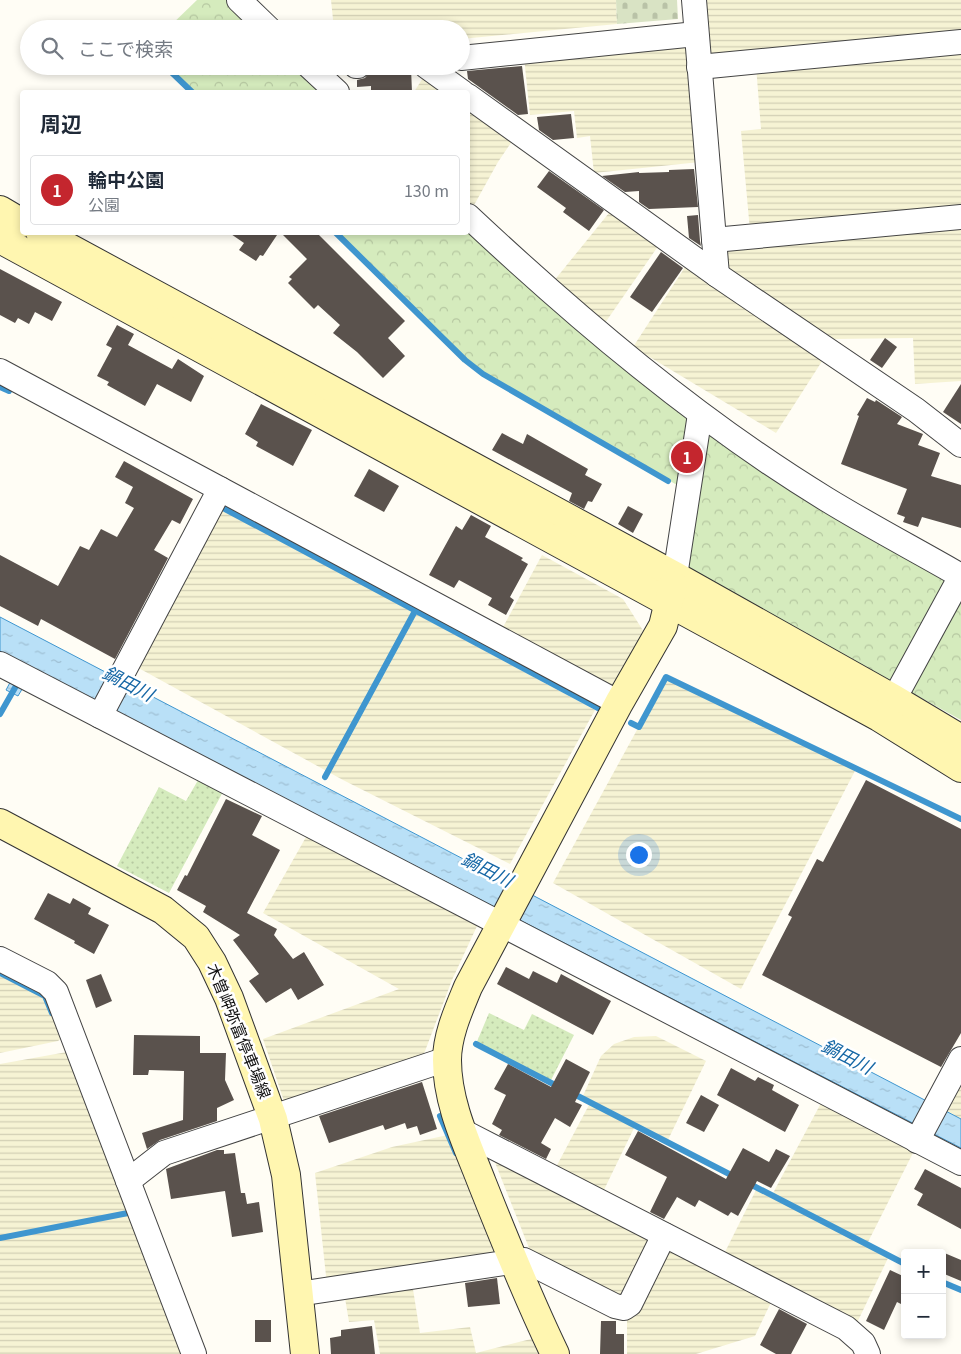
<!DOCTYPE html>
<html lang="ja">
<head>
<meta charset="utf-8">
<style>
  body { margin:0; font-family:Georgia,"Noto Sans JP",serif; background:#f2f2f3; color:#1f2937 }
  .controls { position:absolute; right:15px; bottom:15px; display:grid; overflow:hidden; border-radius:5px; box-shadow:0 2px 8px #0003 }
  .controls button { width:45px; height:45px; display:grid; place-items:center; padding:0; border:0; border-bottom:1px solid #e0e1e3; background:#fff; color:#1f2937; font:25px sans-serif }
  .you { position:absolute; left:638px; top:854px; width:18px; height:18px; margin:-12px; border:4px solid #fff; border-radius:50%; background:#1a73e8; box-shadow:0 0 0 8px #1a73e833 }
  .badge { display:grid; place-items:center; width:32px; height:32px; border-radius:50%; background:#c4262e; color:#fff; font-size:16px; font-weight:700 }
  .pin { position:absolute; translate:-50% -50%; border:2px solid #fff; box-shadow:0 1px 5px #0006 }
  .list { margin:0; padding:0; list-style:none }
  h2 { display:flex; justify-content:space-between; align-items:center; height:65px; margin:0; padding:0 20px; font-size:21px }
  h2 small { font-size:16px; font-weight:400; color:#747a83 }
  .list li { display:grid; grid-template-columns:32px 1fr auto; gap:15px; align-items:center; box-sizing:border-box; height:70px; margin:0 10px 10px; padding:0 10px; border:1px solid #e0e1e3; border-radius:5px }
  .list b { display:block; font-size:19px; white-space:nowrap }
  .list p { margin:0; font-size:16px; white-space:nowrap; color:#747a83 }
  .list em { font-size:16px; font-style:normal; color:#747a83 }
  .icon { flex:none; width:28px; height:28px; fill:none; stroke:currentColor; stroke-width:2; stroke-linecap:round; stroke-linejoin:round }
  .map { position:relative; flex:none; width:961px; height:1354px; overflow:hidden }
  .search { position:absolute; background:#fff; box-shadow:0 2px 8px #0003; left:20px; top:20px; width:450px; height:55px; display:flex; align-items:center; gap:12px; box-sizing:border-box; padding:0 18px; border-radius:28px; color:#747a83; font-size:19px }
  .panel { position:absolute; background:#fff; box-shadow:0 2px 8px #0003; left:20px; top:90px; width:450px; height:145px; border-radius:5px }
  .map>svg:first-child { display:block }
  .farmland { fill:url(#farmland-rules) }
  .cemetery { fill:url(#cemetery-stones) }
  .park { fill:url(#park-crowns) }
  .garden { fill:url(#garden-dots) }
  .water { fill:url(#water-ripples); stroke:#3f96cf }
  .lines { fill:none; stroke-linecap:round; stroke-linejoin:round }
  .stream { stroke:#3f96cf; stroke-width:6 }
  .building { fill:#5a524d }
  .street-casing { stroke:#444; stroke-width:26 }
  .secondary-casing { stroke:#333; stroke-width:30 }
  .street { stroke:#fff; stroke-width:24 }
  .secondary { stroke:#fff6b0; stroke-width:28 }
  .labels { text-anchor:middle; stroke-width:5; stroke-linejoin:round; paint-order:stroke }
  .street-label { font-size:16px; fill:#111; stroke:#fff }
  .water-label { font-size:18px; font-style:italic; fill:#1768a6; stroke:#fff }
</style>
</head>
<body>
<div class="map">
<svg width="961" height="1354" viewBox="0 0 961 1354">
  <defs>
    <pattern id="farmland-rules" width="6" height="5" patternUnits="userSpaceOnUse" patternTransform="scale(1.25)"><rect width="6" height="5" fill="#f6f3d4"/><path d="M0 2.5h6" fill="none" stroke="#d2cfb5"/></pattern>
    <pattern id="cemetery-stones" width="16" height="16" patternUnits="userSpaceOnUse" patternTransform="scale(1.25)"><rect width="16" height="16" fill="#d9e3c4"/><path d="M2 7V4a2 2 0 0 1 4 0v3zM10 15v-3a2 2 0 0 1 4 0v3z" fill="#b9c2a7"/></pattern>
    <pattern id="park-crowns" width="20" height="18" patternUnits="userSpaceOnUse" patternTransform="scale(1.25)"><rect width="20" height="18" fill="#d5ebbd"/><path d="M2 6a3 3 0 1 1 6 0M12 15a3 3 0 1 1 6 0" fill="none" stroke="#b6c8a1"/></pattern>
    <pattern id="garden-dots" width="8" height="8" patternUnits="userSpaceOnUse" patternTransform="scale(1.25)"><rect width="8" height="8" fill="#d5ebbd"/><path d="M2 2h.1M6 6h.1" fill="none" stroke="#b6c8a1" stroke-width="1.8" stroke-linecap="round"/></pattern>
    <pattern id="water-ripples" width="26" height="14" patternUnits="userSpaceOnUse" patternTransform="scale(1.25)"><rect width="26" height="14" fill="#b9e0f7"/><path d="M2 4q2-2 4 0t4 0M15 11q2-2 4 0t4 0" fill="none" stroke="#9ebfd3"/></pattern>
  </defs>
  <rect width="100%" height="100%" fill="#fffdf5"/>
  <g class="farmland">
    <path d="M331,0H616L617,24L461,39V29H334Z"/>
    <path d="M700,0H961V30L705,56Z"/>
    <path d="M687,40L700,162L594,173L590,136L577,138L574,111L530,115L524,57Z"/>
    <path d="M961,46V212L750,231L741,131L761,129L756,66Z"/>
    <path d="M426,73L453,92H414Z"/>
    <path d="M468,103L515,137L498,162L473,207L468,202Z"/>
    <path d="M613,208L661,242L605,323L553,282Z"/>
    <path d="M961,221V381L915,384L913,338L834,339L720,263L721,247Z"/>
    <path d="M689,261L826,355L776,433L633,347Z"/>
    <path d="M217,507L595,710L510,864L343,780L133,665Z"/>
    <path d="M542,555L623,599L644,632L619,683L606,686L502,629Z"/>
    <path d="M666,677L856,769L741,989L553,883Z"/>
    <path d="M306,837L478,924L452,980L422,1059L286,1107L263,1039L399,989L263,913Z"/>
    <path d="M0,973L45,996L62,1038L58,1041L0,1053Z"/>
    <path d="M656,1036L706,1061L667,1142L635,1126L602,1194L555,1169L590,1103L582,1098L601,1056L614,1044L634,1037Z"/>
    <path d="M67,1052L183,1354H0V1064Z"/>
    <path d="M961,1072V1119L941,1110Z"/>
    <path d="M821,1103L914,1151L867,1244L889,1256L856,1325L723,1256L757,1188L772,1195Z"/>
    <path d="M448,1135L502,1257L327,1285L315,1173L392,1147Z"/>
    <path d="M490,1150L659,1235L628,1299L533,1258Z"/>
    <path d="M667,1241L774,1296L755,1336L696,1354H627V1313Z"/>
    <path d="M412,1283L420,1333L470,1327L476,1353L535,1338L542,1354H380L374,1320L349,1322L344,1292Z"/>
  </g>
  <path class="cemetery" d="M616,0H677L678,19L617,24Z"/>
  <g class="park">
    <path d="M197,0H226L257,29H167Z"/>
    <path d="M165,66H297L325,92H192Z"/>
    <path d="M468,225L532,286L961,589V720L668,557L684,489L483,374L465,360L335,233L468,232Z"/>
  </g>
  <g class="garden">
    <path d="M201,775L225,788L169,893L117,866L159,787L186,801Z"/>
    <path d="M489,1013L524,1030L532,1014L574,1035L550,1082L476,1044Z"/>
  </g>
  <path class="water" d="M0,617L961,1119V1148L34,669L18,696L6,690L21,662L0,651Z"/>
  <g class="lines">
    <g class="stream">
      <path d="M165,66L192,92"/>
      <path d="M335,232L465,360L483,374L668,481"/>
      <path d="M0,387L9,391"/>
      <path d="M225,509L598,708"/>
      <path d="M0,714L16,686"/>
      <path d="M631,723L639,727L666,677L961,819"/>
      <path d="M325,777L415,611"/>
      <path d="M0,973L45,996L52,1013"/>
      <path d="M476,1044L559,1087"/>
      <path d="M570,1092L735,1177"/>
      <path d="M440,1116L456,1153"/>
      <path d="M748,1183L905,1264"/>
      <path d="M0,1238L128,1213"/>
      <path d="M942,1282L961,1290"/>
    </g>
  </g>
  <g class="building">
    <path d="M522,66L528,114L518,115L468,79L467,71Z"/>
    <path d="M411,68L412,92H371V86L357,87V80L365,78L371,70Z"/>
    <path d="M571,114L574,138L553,140L539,130L537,117Z"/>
    <path d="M694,169L698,207L649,209L639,202V191L625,192L602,176L639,172V173L669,172V170Z"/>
    <path d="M549,171L604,210L589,231L563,212L566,208L537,187Z"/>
    <path d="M698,215L700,241L701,246L689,238L687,216Z"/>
    <path d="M228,232H279L263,256L260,255L256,261L239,250L244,243Z"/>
    <path d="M280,232H316L405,321L388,338L405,356L383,378L357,352L333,333L340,325L318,305L314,309L288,283L292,279L289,277L307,259Z"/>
    <path d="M661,252L683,268L652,312L630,297Z"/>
    <path d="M0,269L62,302L52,321L35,312L29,324L18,318L15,323L0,315Z"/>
    <path d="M117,325L134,334L128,345L172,369L178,359L204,376L191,402L157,384L145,406L107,385L109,382L97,376L112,348L106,345Z"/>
    <path d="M885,338L897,347L882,368L870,360Z"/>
    <path d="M961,384V424L943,412Z"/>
    <path d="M867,398L875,402L876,400L902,417L897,424L923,434L918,445L940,453L931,476L961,485V528L922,517L918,527L903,522L905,517L897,514L907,489L841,464L859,416L857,415Z"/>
    <path d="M261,404L312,430L293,466L256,446L258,442L245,434Z"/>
    <path d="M502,433L523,444L527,434L588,469L585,475L602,484L592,502L588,501L584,509L569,501L572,493L492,450Z"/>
    <path d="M124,461L193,499L180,524L172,520L154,550L168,558L115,659L41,619L38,626L0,606V555L58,586L80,546L89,550L101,529L117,537L134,508L125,503L133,487L115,477Z"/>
    <path d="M369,469L399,486L384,512L354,496Z"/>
    <path d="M628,506L643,514L633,533L618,524Z"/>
    <path d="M471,515L491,526L485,537L523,558L521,560L528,564L510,597L514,600L506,615L488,605L492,598L459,580L454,588L429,575L456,526L462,530Z"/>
    <path d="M866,780L961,829V1033L941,1067L762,975L792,917L788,915L817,859L823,862Z"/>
    <path d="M226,799L262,816L252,835L280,850L247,913L277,929L274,935L293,959L304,952L324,985L298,1000L291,988L266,1003L249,981L259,974L233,940L240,935L203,912L206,906L177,890L185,875L187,876Z"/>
    <path d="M48,893L70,904L73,898L91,908L88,914L109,925L94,954L74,943L75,941L34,919Z"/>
    <path d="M506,967L529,979L533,971L557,983L561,974L611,1001L593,1035L497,984Z"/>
    <path d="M101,974L112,1001L96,1008L86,980Z"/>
    <path d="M134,1035L200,1036V1053H226L225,1080L234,1100L217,1108V1121L160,1140L147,1149L142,1133L183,1120L184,1071L149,1070L148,1075H133Z"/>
    <path d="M566,1059L590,1072L575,1102L582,1105L570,1127L555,1118L541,1143L551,1149L546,1159L499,1135L502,1130L492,1124L506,1095L494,1089L508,1064L551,1087Z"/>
    <path d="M731,1068L755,1081L758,1077L774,1085L772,1090L799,1105L785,1132L717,1095Z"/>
    <path d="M422,1082L437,1129L420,1135L417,1126L407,1129L405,1123L385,1130L383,1125L329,1143L319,1116Z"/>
    <path d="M701,1095L719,1105L704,1132L686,1123Z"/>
    <path d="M638,1131L726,1179L743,1148L769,1162L776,1149L790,1156L771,1188L757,1181L738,1216L731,1212L728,1216L699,1200L695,1207L677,1197L664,1219L650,1212L667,1177L625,1155Z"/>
    <path d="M217,1150H224V1154L235,1153L241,1193H245L247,1204L259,1202L263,1232L232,1237L225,1191L171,1199L166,1169Z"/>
    <path d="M925,1169L961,1188V1229L917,1205L923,1194L914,1189Z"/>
    <path d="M942,1252L961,1260V1281L942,1273Z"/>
    <path d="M890,1270L905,1277V1306L897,1302L884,1330L866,1321Z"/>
    <path d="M497,1278L500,1304L468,1307L465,1283Z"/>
    <path d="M779,1309L807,1324L791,1354H776L760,1345Z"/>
    <rect x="255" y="1320" width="16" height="22"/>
    <path d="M601,1321H616V1334H624V1354H600Z"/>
    <path d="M372,1326L375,1354H331L330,1338L341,1336V1330Z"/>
  </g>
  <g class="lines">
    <defs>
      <g id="street">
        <path d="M239,0L269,29"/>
        <path d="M694,0L717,275"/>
        <path d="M461,58L696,34"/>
        <path d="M309,66L337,92"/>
        <path d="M356,66H358"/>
        <path d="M426,66L462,92"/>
        <path d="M699,67L961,42"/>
        <path d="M468,96L717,275L916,410L961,445"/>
        <path d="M468,216C577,318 698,421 826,499C870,526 916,550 961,576"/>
        <path d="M714,240L961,217"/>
        <path d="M0,371L619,703"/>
        <path d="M675,576L700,414"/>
        <path d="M0,664L961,1163"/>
        <path d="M894,699L961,576"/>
        <path d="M100,716L220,489"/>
        <path d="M0,959L47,983L56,992L194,1354"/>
        <path d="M462,1131L846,1328L863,1343L868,1354"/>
        <path d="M917,1141L961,1059"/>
        <path d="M128,1181L164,1153L447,1059"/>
        <path d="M298,1294L524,1260L615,1306L624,1308L630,1304L664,1235"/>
      </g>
      <g id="secondary">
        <path d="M0,210L22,223"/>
        <path d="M40,232L675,576L894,699L961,739"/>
        <path d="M0,239L879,717L961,768"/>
        <path d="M0,823L163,910L196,937L212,962L229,998L273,1119L286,1175L305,1354"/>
        <path d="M555,1354C528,1298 505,1241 482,1183C467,1144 447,1103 447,1060C447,1035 459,1009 468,987L619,703L663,626L673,585"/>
      </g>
    </defs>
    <use href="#street" class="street-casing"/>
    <use href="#secondary" class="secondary-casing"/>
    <use href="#street" class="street"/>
    <use href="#secondary" class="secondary"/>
  </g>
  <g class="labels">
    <g class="street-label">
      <text transform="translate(239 1031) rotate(68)" y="6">木曽岬弥富停車場線</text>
    </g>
    <g class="water-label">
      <text transform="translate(128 684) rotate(27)" y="6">鍋田川</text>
      <text transform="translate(487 870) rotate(27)" y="6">鍋田川</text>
      <text transform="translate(847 1057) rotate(27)" y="6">鍋田川</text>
    </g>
  </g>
</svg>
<div class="controls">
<button>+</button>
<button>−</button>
</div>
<div class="you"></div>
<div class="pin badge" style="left:687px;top:457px">1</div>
<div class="search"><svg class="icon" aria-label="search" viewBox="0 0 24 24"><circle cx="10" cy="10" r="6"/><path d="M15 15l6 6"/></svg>ここで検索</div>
<section class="panel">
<h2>周辺<small></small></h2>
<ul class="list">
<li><span class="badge">1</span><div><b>輪中公園</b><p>公園</p></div><em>130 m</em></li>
</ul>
</section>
</div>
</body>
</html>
